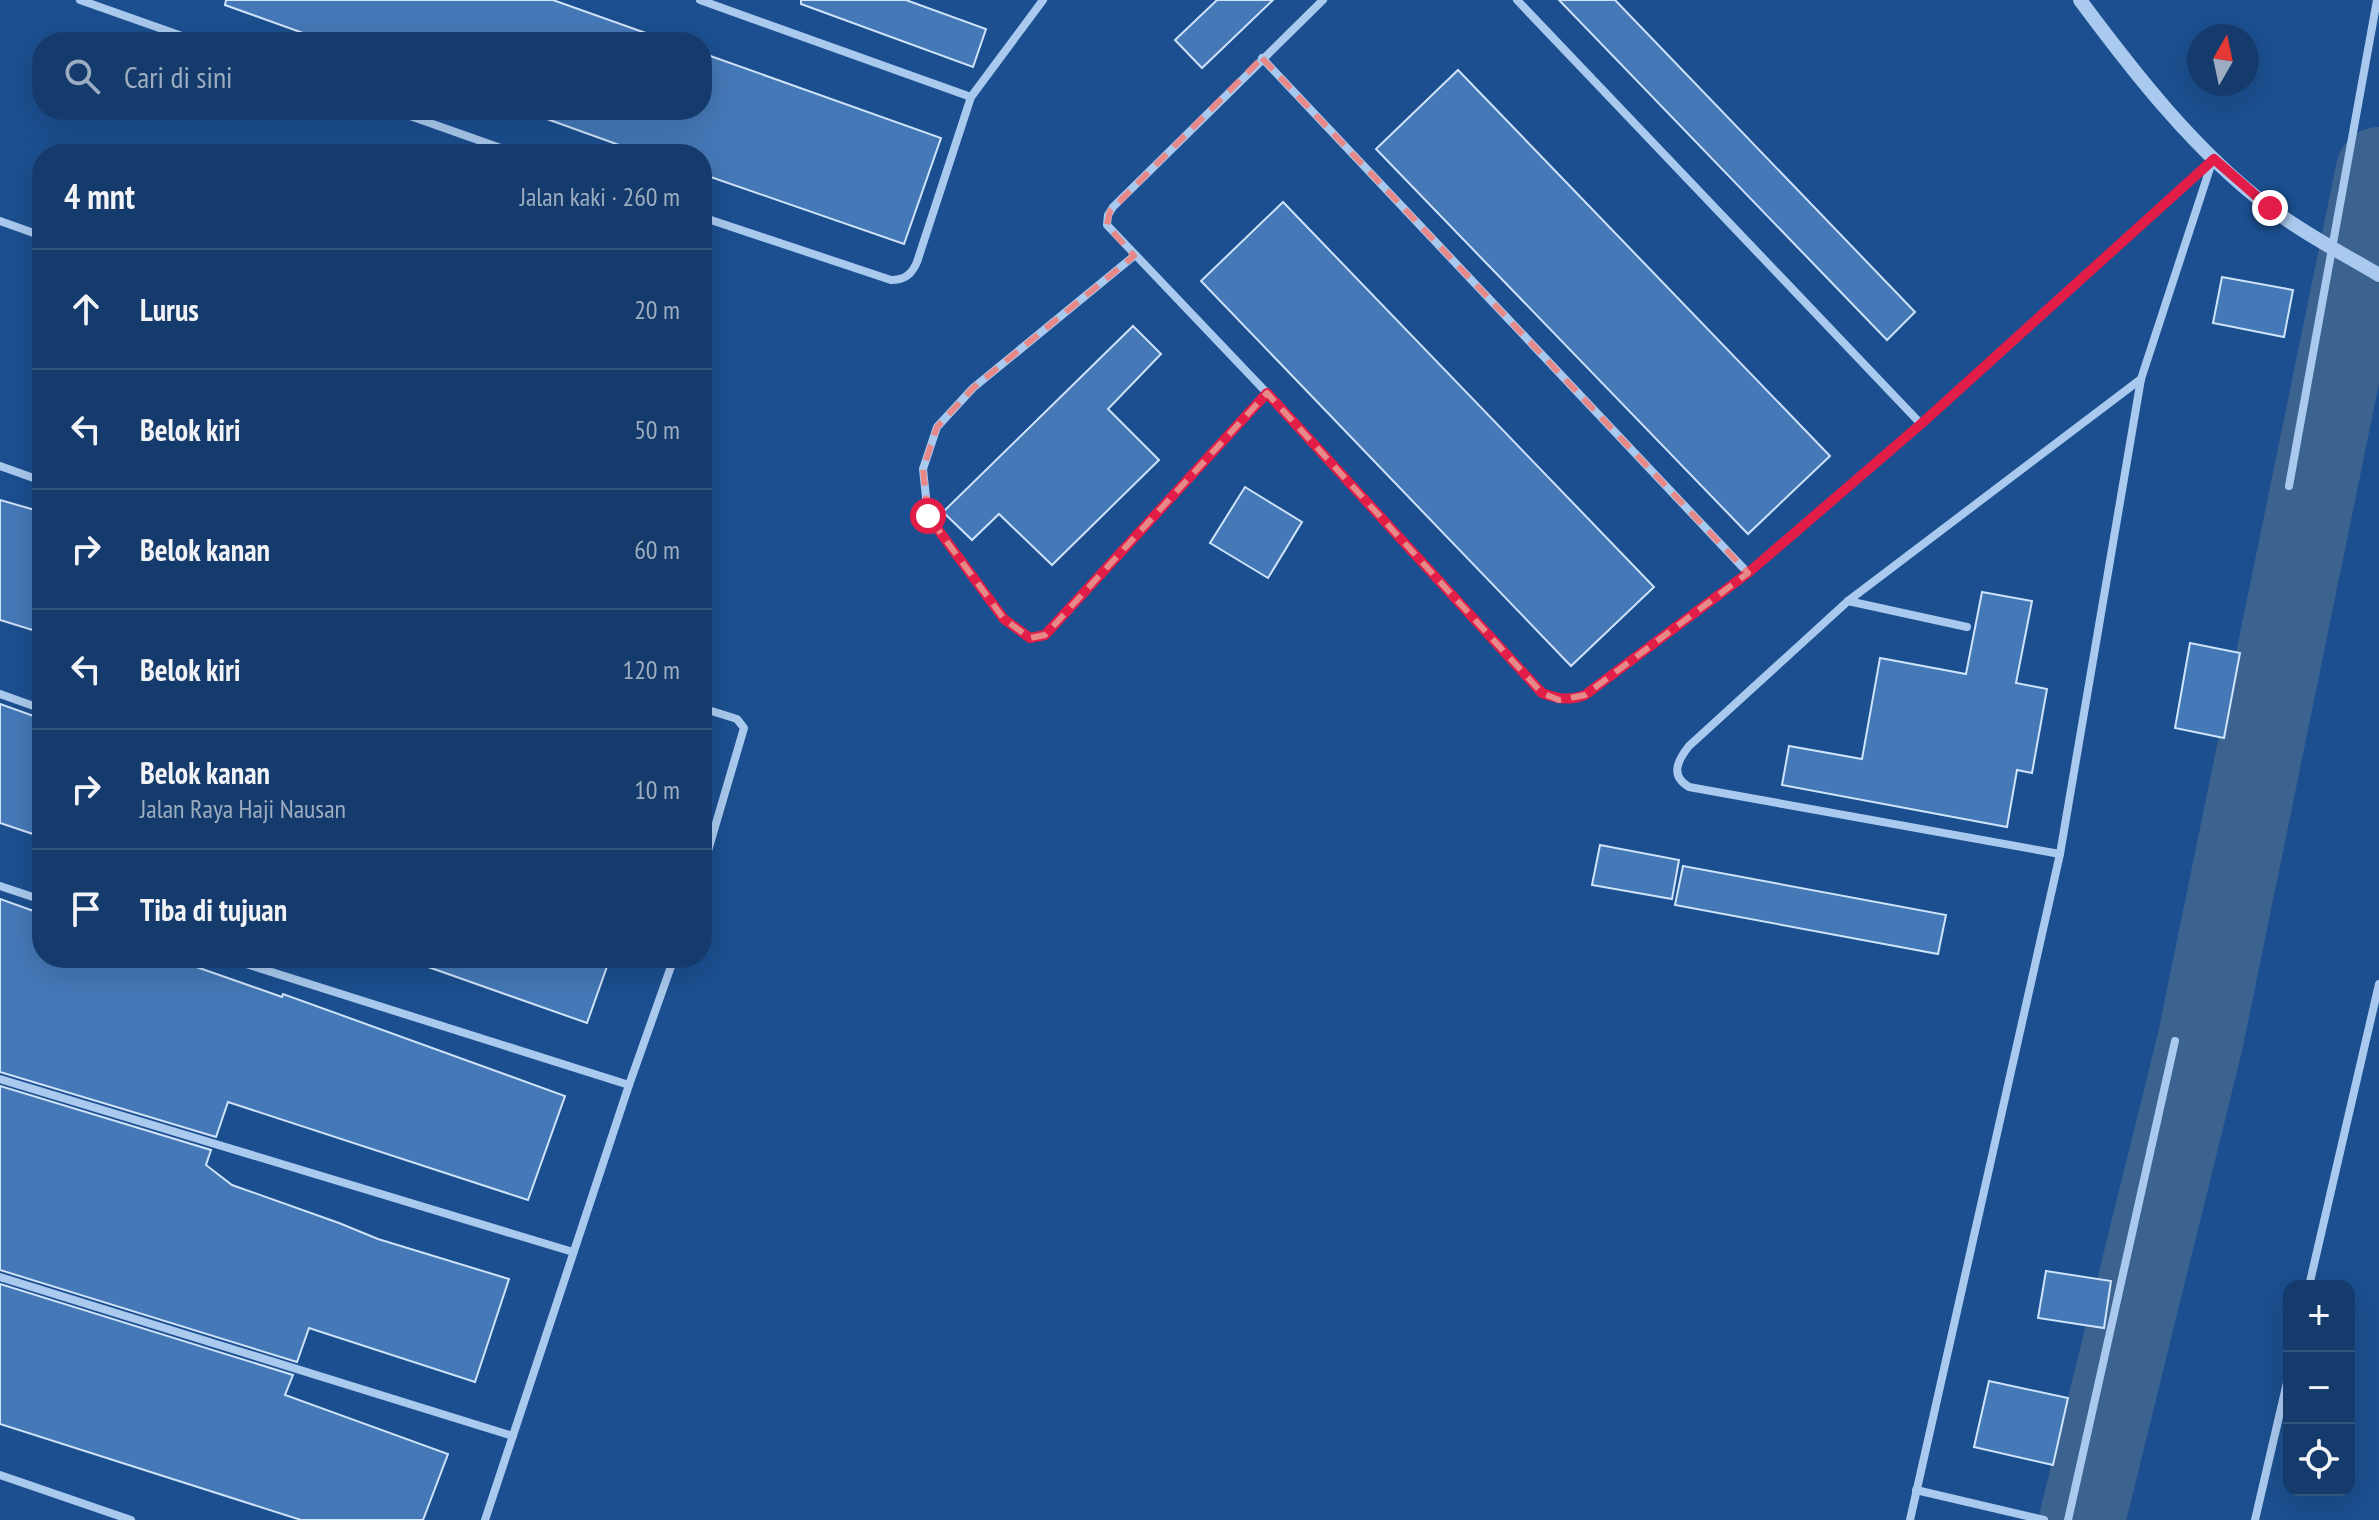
<!DOCTYPE html>
<html lang="id">
<head>
<meta charset="utf-8">
<style>
  body { margin:0; font-family:"PT Sans Narrow",sans-serif; background:#1d4271; color:#f1f3f6 }
  .controls { position:absolute; right:24px; bottom:24px; display:grid; overflow:hidden; border-radius:16px; box-shadow:0 8px 32px #0002 }
  .controls button { width:72px; height:72px; display:grid; place-items:center; padding:0; border:0; border-bottom:2px solid #33557e; background:#143b6b; color:#f1f3f6; font:40px sans-serif }
  .compass { position:absolute; left:2187px; top:24px; width:72px; height:72px; border-radius:50%; background:#143b6b; box-shadow:0 8px 32px #0002; rotate:9deg }
  .stop { position:absolute; width:24px; height:24px; margin:-18px; border:6px solid #e11d48; border-radius:50%; background:#fff }
  .stop.end { background:#e11d48; border-color:#fff; box-shadow:0 2px 8px #0008 }
  .list { margin:0; padding:0; list-style:none }
  h2 { display:flex; justify-content:space-between; align-items:center; height:104px; margin:0; padding:0 32px; font-size:34px }
  h2 small { font-size:26px; font-weight:400; color:#9dadc1 }
  .list li { display:grid; grid-template-columns:52px 1fr auto; gap:24px; align-items:center; box-sizing:border-box; height:120px; padding:0 32px; border-top:2px solid #33557e }
  .list b { display:block; font-size:30px; white-space:nowrap }
  .list p { margin:0; font-size:26px; white-space:nowrap; color:#9dadc1 }
  .list em { font-size:26px; font-style:normal; color:#9dadc1 }
  .icon { flex:none; width:44px; height:44px; fill:none; stroke:currentColor; stroke-width:2; stroke-linecap:round; stroke-linejoin:round }
  .map { position:relative; flex:none; width:2379px; height:1520px; overflow:hidden }
  .search { position:absolute; background:#143b6b; box-shadow:0 8px 32px #0002; left:32px; top:32px; width:680px; height:88px; display:flex; align-items:center; gap:20px; box-sizing:border-box; padding:0 28px; border-radius:32px; color:#9dadc1; font-size:30px }
  .panel { position:absolute; background:#143b6b; box-shadow:0 8px 32px #0002; left:32px; top:144px; width:680px; height:824px; border-radius:32px }
  .map>svg:first-child { display:block }
  .lines { fill:none; stroke-linecap:round; stroke-linejoin:round }
  .river { stroke:#3c6290; stroke-width:86 }
  .building { fill:#4478b7; stroke:#cfe3fa; stroke-width:2 }
  .minor { stroke:#a9c9ee; stroke-width:8 }
  .tertiary { stroke:#a9c9ee; stroke-width:14 }
  .route { stroke:#e11d48; stroke-width:10 }
  .marked { fill:none; stroke:#e88989; stroke-width:6; stroke-dasharray:16 10; stroke-linejoin:round }
</style>
</head>
<body>
<div class="map">
<svg width="2379" height="1520" viewBox="0 0 2379 1520">
  <rect width="100%" height="100%" fill="#1b4f8f"/>
  <g class="lines">
    <path class="river" d="M2082,1520L2200,1042L2379,170"/>
  </g>
  <g class="building">
    <path d="M226,0H553L671,42H328L225,5Z"/>
    <path d="M801,0H906L986,29L973,67L801,4Z"/>
    <path d="M1217,0H1273L1202,68L1175,40Z"/>
    <path d="M1559,0H1615L1915,312L1887,340Z"/>
    <path d="M702,53L941,138L904,244L702,174V154H644L522,110H702Z"/>
    <path d="M1458,70L1830,456L1748,534L1376,149Z"/>
    <path d="M1283,202L1654,587L1571,666L1201,281Z"/>
    <path d="M2222,277L2293,290L2284,337L2213,323Z"/>
    <path d="M1133,326L1161,354L1108,409L1159,460L1052,565L999,514L972,540L943,512Z"/>
    <path d="M1245,487L1302,522L1268,578L1210,543Z"/>
    <path d="M0,500L42,512V633L0,620Z"/>
    <path d="M1982,592L2032,601L2016,683L2047,689L2032,773L2017,770L2007,827L1782,785L1789,746L1862,759L1880,658L1966,674Z"/>
    <path d="M2190,643L2240,653L2224,738L2175,728Z"/>
    <path d="M0,704L42,719V837L0,823Z"/>
    <path d="M1600,845L1679,860L1672,899L1592,885Z"/>
    <path d="M1683,866L1946,915L1938,954L1675,905Z"/>
    <path d="M0,899L42,914V958H171L282,997L283,994L565,1096L528,1200L228,1102L216,1137L0,1072Z"/>
    <path d="M418,958H610L587,1023L417,963Z"/>
    <path d="M0,1086L211,1150L206,1165L232,1185L339,1223L378,1239L509,1279L475,1382L309,1328L297,1362L0,1270Z"/>
    <path d="M2046,1271L2111,1281L2104,1328L2038,1318Z"/>
    <path d="M0,1284L293,1375L285,1395L448,1454L423,1520H301L0,1424Z"/>
    <path d="M1989,1381L2068,1398L2053,1465L1974,1447Z"/>
  </g>
  <g class="lines">
    <g class="minor">
      <path d="M80,0L199,42"/>
      <path d="M700,0L971,97"/>
      <path d="M1323,0L1113,207L1108,215L1107,225L1267,393L1542,693C1558,699 1568,701 1585,695L1748,573L1921,424L2214,159"/>
      <path d="M1517,0L1921,424"/>
      <path d="M1262,58L1748,573"/>
      <path d="M393,110L518,154"/>
      <path d="M702,217L891,280C905,280 912,274 917,262L971,97L1043,0"/>
      <path d="M0,221L42,236"/>
      <path d="M1134,256L973,388L937,427L923,469L928,516L1004,619L1030,638L1045,635L1267,393"/>
      <path d="M0,466L42,481"/>
      <path d="M2289,486L2377,0"/>
      <path d="M1848,601L1967,627"/>
      <path d="M0,694L42,709"/>
      <path d="M702,708L737,719L744,728L702,871"/>
      <path d="M2060,854L1689,787C1670,776 1677,761 1689,746L1848,601L2141,379"/>
      <path d="M0,886L42,900"/>
      <path d="M227,958L629,1085"/>
      <path d="M0,1079L573,1252"/>
      <path d="M0,1277L513,1436"/>
      <path d="M2309,1286L2379,984"/>
      <path d="M0,1475L131,1520"/>
      <path d="M1916,1490L2044,1520"/>
      <path d="M485,1520L629,1085L674,958"/>
      <path d="M1910,1520L2060,854L2141,379L2213,159"/>
      <path d="M2068,1520L2175,1041"/>
      <path d="M2255,1520L2289,1374"/>
    </g>
    <path class="tertiary" d="M2080,0C2135,74 2195,151 2269,207C2303,233 2342,253 2379,275"/>
  </g>
  <g class="lines">
    <path class="route" d="M928,516L1004,619L1030,638L1045,635L1267,393L1542,693C1558,699 1568,701 1585,695L1748,573L1921,424L2214,159L2270,208"/>
  </g>
  <path class="marked" d="M1262,58L1748,573L1585,695L1559,700L1542,693L1267,393L1045,635L1030,638L1004,619L928,516L923,469L937,427L973,388L1134,256L1107,225L1110,211Z"/>
</svg>
<div class="controls">
<button>+</button>
<button>−</button>
<button><svg class="icon" aria-label="locate" viewBox="0 0 24 24"><circle cx="12" cy="12" r="6"/><path d="M12 2v4M12 18v4M2 12h4M18 12h4"/></svg></button>
</div>
<svg class="compass" viewBox="-18 -18 36 36"><path d="M0-13l5 13h-10z" fill="#e53935"/><path d="M0 13l5-13h-10z" fill="#9dadc1"/></svg>
<div class="stop" style="left:928px;top:516px"></div>
<div class="stop end" style="left:2270px;top:208px"></div>
<div class="search"><svg class="icon" aria-label="search" viewBox="0 0 24 24"><circle cx="10" cy="10" r="6"/><path d="M15 15l6 6"/></svg>Cari di sini</div>
<section class="panel">
<h2>4 mnt<small>Jalan kaki · 260 m</small></h2>
<ul class="list">
<li><svg class="icon" aria-label="ahead" viewBox="0 0 24 24"><path d="M12 20V5M6 11l6-6 6 6"/></svg><div><b>Lurus</b></div><em>20 m</em></li>
<li><svg class="icon" aria-label="left" viewBox="0 0 24 24"><path d="M17 20v-9H6M10 6l-5 5 5 5"/></svg><div><b>Belok kiri</b></div><em>50 m</em></li>
<li><svg class="icon" aria-label="right" viewBox="0 0 24 24"><path d="M7 20v-9h11M14 6l5 5-5 5"/></svg><div><b>Belok kanan</b></div><em>60 m</em></li>
<li><svg class="icon" aria-label="left" viewBox="0 0 24 24"><path d="M17 20v-9H6M10 6l-5 5 5 5"/></svg><div><b>Belok kiri</b></div><em>120 m</em></li>
<li><svg class="icon" aria-label="right" viewBox="0 0 24 24"><path d="M7 20v-9h11M14 6l5 5-5 5"/></svg><div><b>Belok kanan</b><p>Jalan Raya Haji Nausan</p></div><em>10 m</em></li>
<li><svg class="icon" aria-label="arrive" viewBox="0 0 24 24"><path d="M6 21V4h12l-3 4 3 4H6"/></svg><div><b>Tiba di tujuan</b></div></li>
</ul>
</section>
</div>
</body>
</html>
